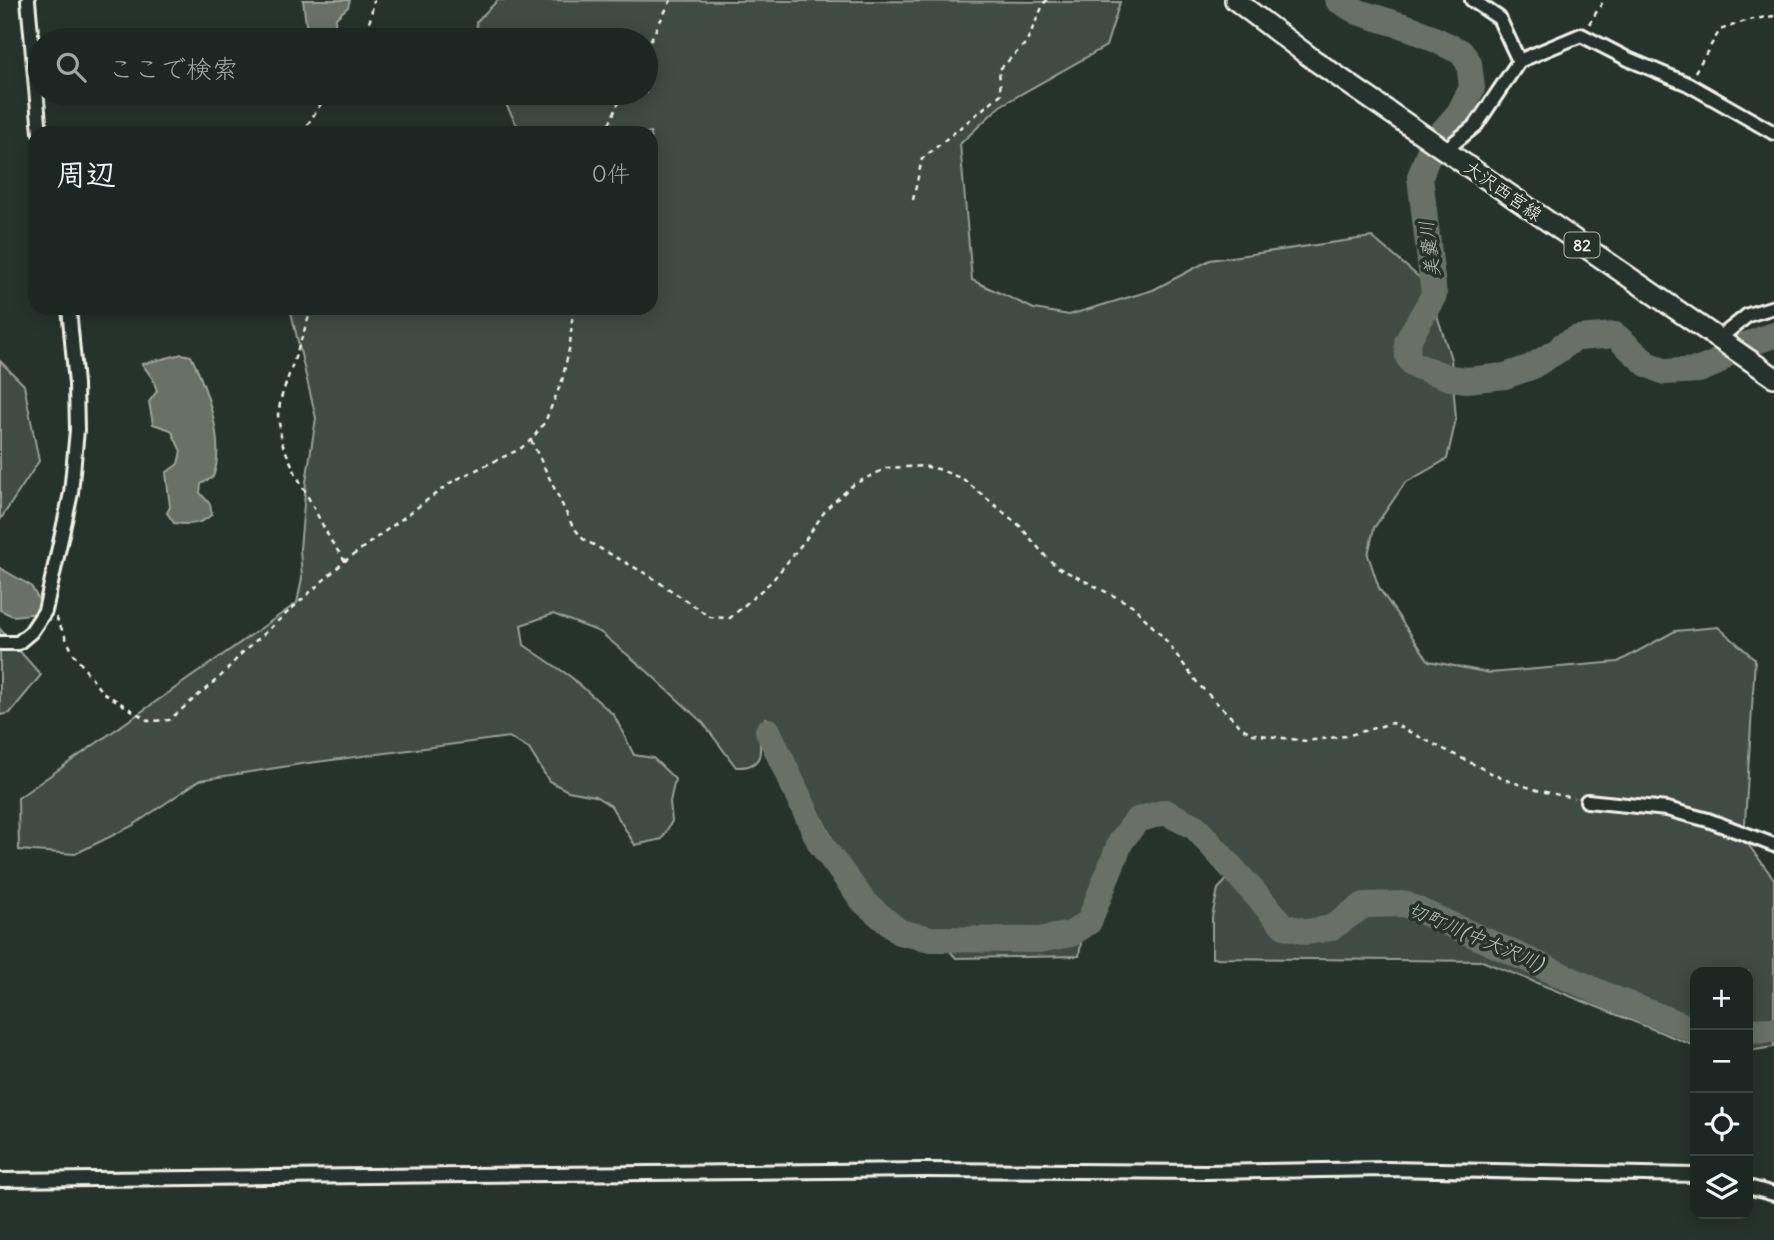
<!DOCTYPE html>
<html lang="ja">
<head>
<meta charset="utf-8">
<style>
  body { margin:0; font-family:Delius,"Klee One",sans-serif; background:#252e2a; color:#f1f3f6 }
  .controls { position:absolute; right:21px; bottom:21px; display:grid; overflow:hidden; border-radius:14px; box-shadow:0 4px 18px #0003 }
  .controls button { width:63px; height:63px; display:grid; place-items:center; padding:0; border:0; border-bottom:2px solid #3a4340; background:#1c2622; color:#f1f3f6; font:35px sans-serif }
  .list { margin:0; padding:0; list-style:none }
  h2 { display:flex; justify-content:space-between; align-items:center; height:91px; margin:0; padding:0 28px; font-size:30px }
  h2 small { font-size:23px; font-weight:400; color:#a0a5a5 }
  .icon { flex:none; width:38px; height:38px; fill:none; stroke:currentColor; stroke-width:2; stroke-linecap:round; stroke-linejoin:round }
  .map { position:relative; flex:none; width:1774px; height:1240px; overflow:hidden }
  .search { position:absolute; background:#1c2622; box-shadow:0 4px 18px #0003; left:28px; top:28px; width:630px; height:77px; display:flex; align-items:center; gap:18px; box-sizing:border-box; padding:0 24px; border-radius:38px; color:#a0a5a5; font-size:26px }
  .panel { position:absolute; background:#1c2622; box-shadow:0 4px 18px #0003; left:28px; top:126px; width:630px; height:189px; border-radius:21px }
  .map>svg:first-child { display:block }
  .green { fill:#414b45; stroke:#9a9e96; stroke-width:2 }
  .water { fill:#676f68; stroke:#9fa39b; stroke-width:2 }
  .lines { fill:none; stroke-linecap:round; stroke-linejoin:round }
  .river { stroke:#676f68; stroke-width:26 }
  .street-casing { stroke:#f4f1e8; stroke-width:18 }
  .primary-casing { stroke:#f4f1e8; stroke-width:24 }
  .path { stroke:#f4f1e8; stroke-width:2.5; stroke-dasharray:5 5; stroke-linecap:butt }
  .street { stroke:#26332d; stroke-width:12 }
  .primary { stroke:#26332d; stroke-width:19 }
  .labels { text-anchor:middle; stroke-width:7; stroke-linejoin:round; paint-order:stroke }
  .shield { fill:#26332d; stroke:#b6b8b0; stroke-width:2 }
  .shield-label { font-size:16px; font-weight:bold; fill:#f4f1e8 }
  .street-label { font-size:18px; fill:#f4f1e8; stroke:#26332d }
  .water-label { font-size:19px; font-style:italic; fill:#bcbdb5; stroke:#26332d }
</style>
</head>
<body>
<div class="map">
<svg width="1774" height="1240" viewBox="0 0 1774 1240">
  <rect width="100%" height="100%" fill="#26332d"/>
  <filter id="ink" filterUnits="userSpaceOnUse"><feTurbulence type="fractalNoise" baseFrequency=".0143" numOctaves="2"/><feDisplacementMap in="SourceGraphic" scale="14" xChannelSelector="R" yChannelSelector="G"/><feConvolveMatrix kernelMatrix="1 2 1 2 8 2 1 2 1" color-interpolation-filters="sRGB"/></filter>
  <g filter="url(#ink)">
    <g class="green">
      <path d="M498,0L1120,2L1106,46L1000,106L960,144L972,280L1034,309L1069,315L1153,290L1210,260L1372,237L1427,284L1451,359L1456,419L1447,459L1405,483L1374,528L1368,555L1379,588L1429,661L1490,673L1618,662L1675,631L1718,627L1755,659L1744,839L1774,879V1047L1748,1051V972H1695V1046L1482,961L1212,958V917L1218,889L1239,867C1213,837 1203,823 1167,805L1136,814L1118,836L1085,917L1079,956L956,958L932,931L909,924L887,908L864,886L837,849L775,723L766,718L758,729C762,751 764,768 736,767L703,723L647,671L600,632L553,614L521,625L524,645L571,677L614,715L634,755L653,758L675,779L670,802L672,821L662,839L635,845L611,806L595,796L568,791L549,781L529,749L509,737L301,764L200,780L132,826L75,854L19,850L18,798L297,603L302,578L300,549L306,482L316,418L290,308H651V133H521L500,93H646V40H479L476,22Z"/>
      <path d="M0,361L24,385L39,461L0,520Z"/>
      <path d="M0,629L41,675L10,713L0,715Z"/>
    </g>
    <g class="water">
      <path d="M303,0H350L348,7L336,18L332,40H308Z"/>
      <path d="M182,354L191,356C207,389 226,443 213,477L201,484L200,493L210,504L212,514C201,525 189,525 174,523L167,513L170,507L166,473L178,464L181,451L171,430L153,424L149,402L157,391L153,379L142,364Z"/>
      <path d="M0,568L31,586L41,604L38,613L13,616L0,610Z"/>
    </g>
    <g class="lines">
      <g class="river">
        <path d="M1338,0L1358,12L1413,29L1461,52L1469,63L1472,88L1459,113L1432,144L1420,177L1434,295L1407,342L1408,357L1414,365L1450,378L1467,380L1505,376L1531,367L1562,348L1563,345L1578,338L1615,335L1647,364L1665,372L1699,370L1716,363L1731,350L1774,335"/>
        <path d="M768,731L820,843L864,902L899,932L931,939L1039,940L1071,934L1089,922L1121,841L1137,820L1165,812L1195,827L1284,926L1307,932L1331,928L1364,905L1405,904L1610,997L1695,1030"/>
        <path d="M1748,1031L1774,1030"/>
      </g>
      <defs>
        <g id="street">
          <path d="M28,0L40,133"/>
          <path d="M1472,0L1499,18L1519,61"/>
          <path d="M1445,150L1476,125L1519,61L1581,35L1628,59L1688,84L1774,133"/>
          <path d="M1718,339L1748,315L1774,307"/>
          <path d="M0,643H18L31,632L45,611L71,493L77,430L76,384L69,308"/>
          <path d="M1587,801L1667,809L1708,820L1774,845"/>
          <path d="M0,1180L926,1170L1206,1172L1386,1169L1695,1175"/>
          <path d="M1748,1187L1774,1194"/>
        </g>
        <path id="primary" d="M1235,0L1314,60L1774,377"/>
      </defs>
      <use href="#street" class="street-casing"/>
      <use href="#primary" class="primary-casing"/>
      <g class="path">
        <path d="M1589,24L1604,0"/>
        <path d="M360,40L370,20L374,0"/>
        <path d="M646,49L671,0"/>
        <path d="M1695,72L1720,30L1748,20L1774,16"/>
        <path d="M302,133L328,93"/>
        <path d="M605,133L623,93"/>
        <path d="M913,200L922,159L1001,94L999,70L1026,43L1044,3L1047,0"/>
        <path d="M312,308L281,398L278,415L282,443L296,474L331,541L345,561"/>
        <path d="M531,440L572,525L583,539L650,576L710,617L730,618L772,581L806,539L827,508L854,484L887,468L923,466L938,469L963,479L1020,526L1047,558L1059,568L1132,605L1163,637L1199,685L1242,728L1253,734L1306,741L1346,736L1392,723L1503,779L1540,791L1574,798"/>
        <path d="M56,617L73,653L101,691L149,721L169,720L221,676L241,654L345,561L453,481L520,449L531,440L545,422L562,381L570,345L573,308"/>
      </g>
      <use href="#street" class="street"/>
      <use href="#primary" class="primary"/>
    </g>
  </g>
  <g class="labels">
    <rect class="shield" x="1564.5" y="232.5" width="35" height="25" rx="5"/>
    <g class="shield-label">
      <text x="1582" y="251">82</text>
    </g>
    <g class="street-label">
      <text transform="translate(1503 191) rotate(35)" y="6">大沢西宮線</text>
    </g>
    <g class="water-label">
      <text transform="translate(1429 249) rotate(-97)" y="7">美嚢川</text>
      <text transform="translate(1476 936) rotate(23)" y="7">切町川(中大沢川)</text>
    </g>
  </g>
</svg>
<div class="controls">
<button>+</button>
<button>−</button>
<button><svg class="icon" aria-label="locate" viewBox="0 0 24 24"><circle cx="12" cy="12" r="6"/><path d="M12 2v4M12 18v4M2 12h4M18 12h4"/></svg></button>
<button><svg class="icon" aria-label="layers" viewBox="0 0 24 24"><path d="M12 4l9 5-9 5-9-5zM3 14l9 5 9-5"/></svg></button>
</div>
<div class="search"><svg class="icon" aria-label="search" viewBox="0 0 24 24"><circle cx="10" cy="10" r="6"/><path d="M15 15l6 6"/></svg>ここで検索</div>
<section class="panel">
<h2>周辺<small>0件</small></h2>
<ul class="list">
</ul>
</section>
</div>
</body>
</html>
